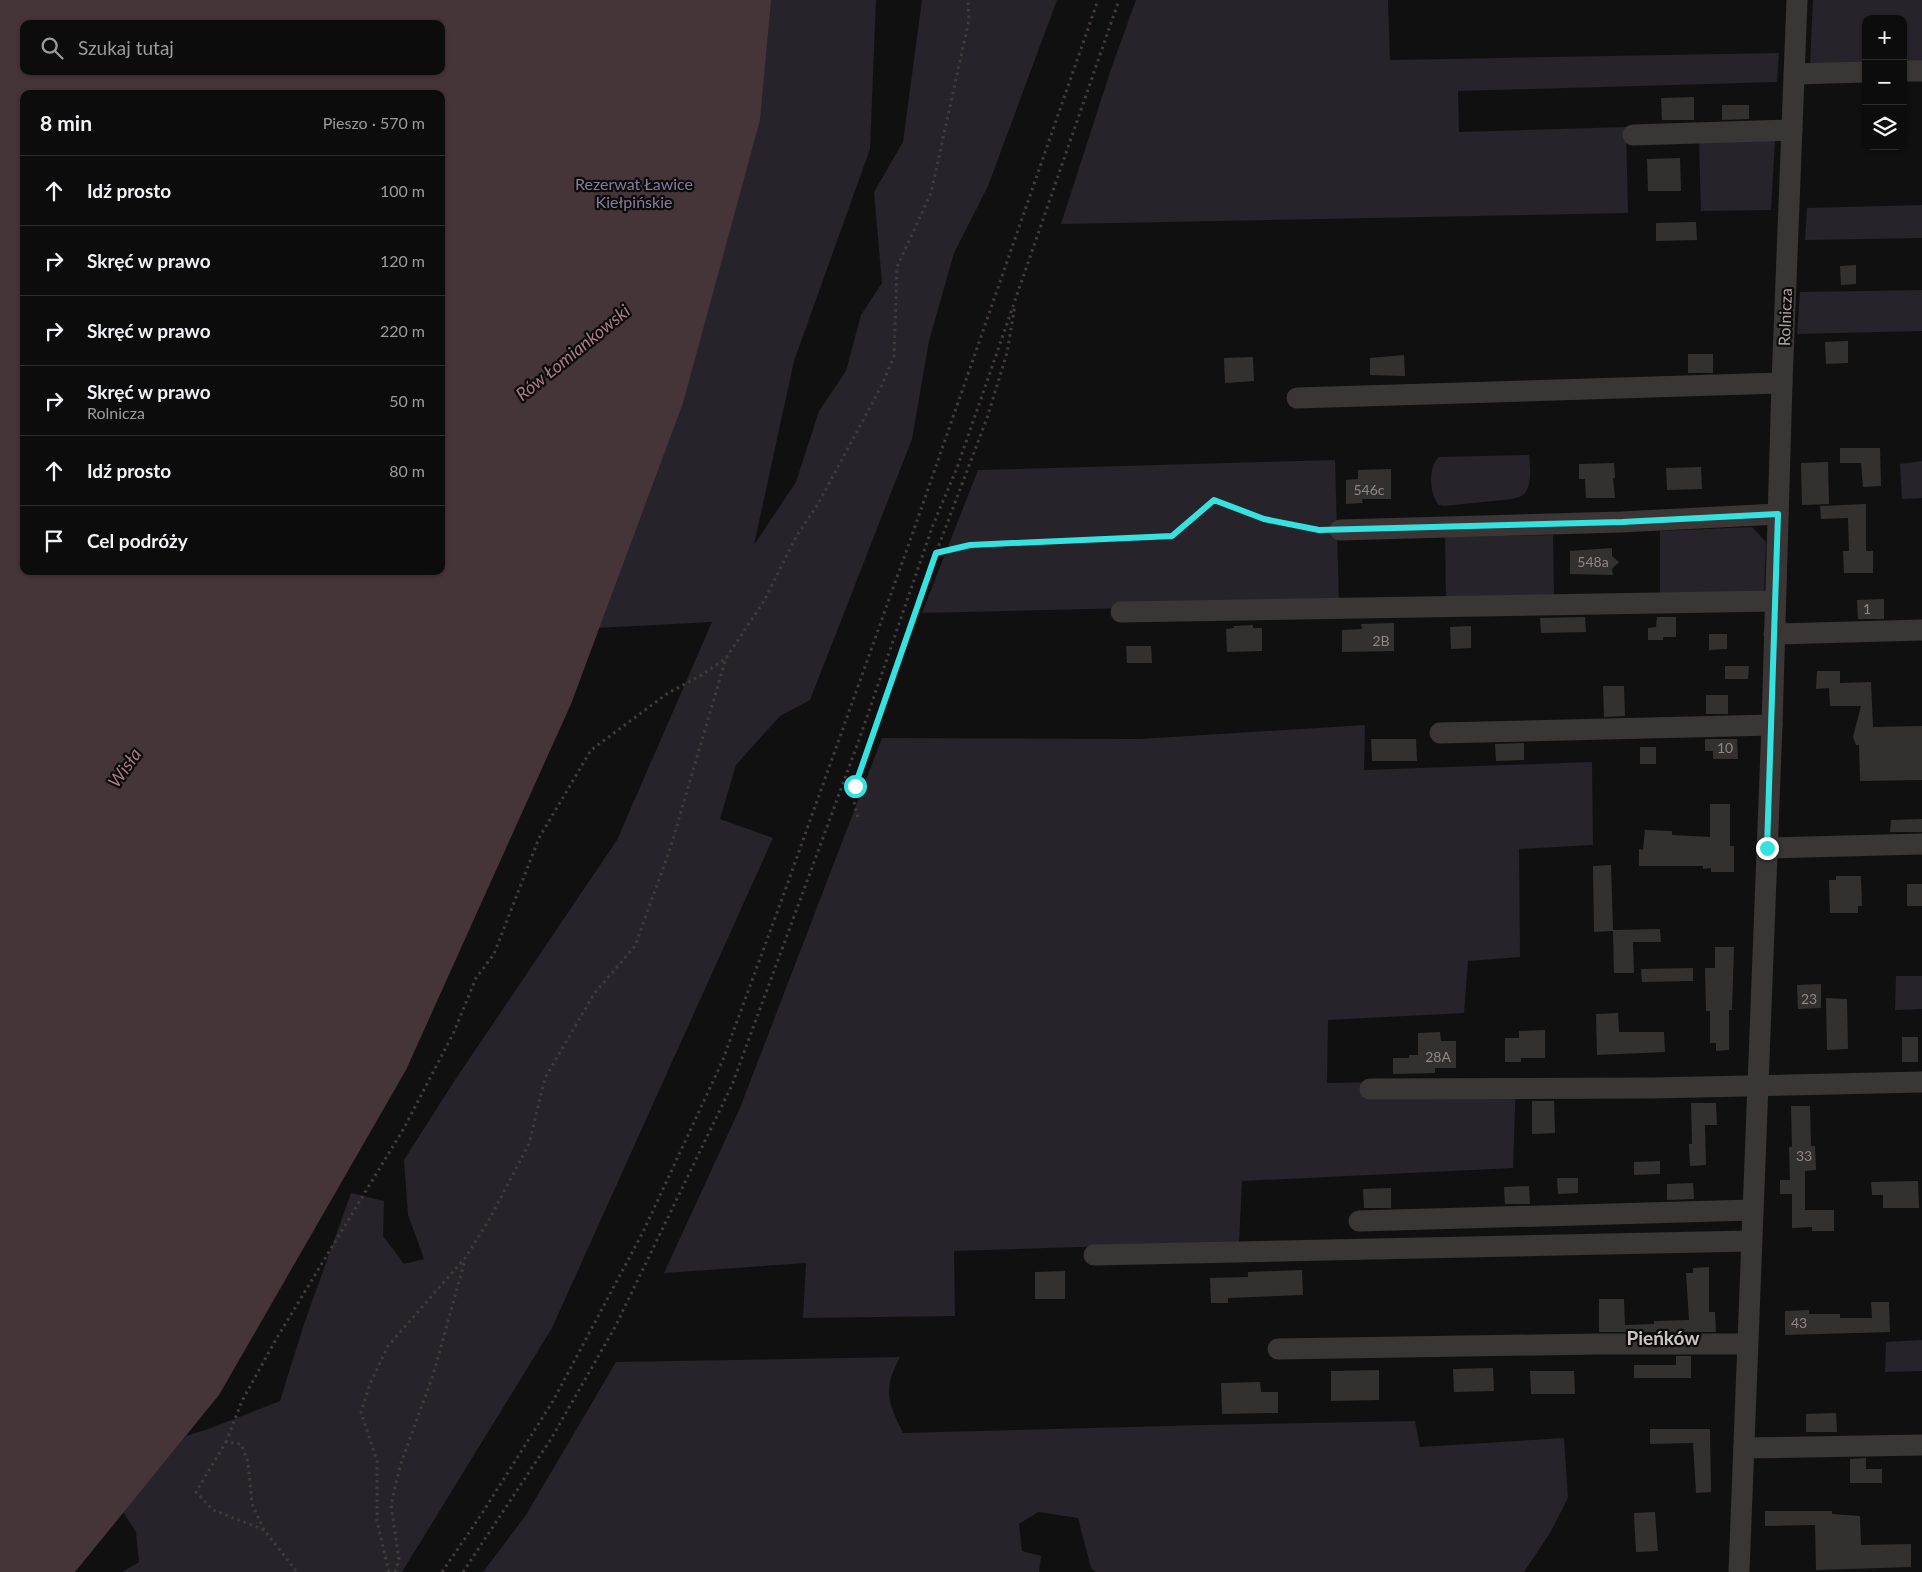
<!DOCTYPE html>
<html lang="pl">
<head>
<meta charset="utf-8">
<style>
  body { margin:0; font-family:Lato,sans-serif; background:#161515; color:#f1f3f6 }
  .controls { position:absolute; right:15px; top:15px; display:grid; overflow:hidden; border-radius:10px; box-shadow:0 1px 4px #0004 }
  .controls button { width:45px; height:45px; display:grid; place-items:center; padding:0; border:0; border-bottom:1px solid #2d2c2d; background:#0d0c0c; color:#f1f3f6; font:25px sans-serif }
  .stop { position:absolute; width:15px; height:15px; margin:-11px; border:4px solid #36e2e0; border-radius:50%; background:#fff }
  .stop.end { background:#36e2e0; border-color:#fff; box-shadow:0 1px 5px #0008 }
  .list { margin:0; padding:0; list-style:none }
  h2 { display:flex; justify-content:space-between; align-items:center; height:65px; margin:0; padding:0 20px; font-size:21px }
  h2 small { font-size:16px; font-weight:400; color:#9a9b9d }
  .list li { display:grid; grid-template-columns:32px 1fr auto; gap:15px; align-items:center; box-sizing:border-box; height:70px; padding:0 20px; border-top:1px solid #2d2c2d }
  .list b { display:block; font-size:19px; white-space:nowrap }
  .list p { margin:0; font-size:16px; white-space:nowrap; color:#9a9b9d }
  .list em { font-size:16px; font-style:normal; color:#9a9b9d }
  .icon { flex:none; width:28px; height:28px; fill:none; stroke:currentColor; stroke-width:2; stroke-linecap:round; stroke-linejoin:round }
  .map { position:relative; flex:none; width:1922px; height:1572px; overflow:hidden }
  .search { position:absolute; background:#0d0c0c; box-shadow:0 1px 4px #0004; left:20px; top:20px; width:425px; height:55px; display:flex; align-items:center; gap:12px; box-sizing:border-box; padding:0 18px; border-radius:10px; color:#9a9b9d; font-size:19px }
  .panel { position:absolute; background:#0d0c0c; box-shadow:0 1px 4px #0004; left:20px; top:90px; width:425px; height:485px; border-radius:10px }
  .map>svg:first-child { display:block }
  .green { fill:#26232a; fill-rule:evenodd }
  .water { fill:#453438; fill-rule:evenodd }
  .building { fill:#333030 }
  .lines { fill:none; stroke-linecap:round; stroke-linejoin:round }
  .path { stroke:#423b3b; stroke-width:3; stroke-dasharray:2.5 4; stroke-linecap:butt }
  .minor { stroke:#3b3636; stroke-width:21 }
  .route { stroke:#36e2e0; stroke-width:6 }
  .labels { text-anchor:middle; stroke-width:4.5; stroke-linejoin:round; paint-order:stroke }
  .number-label { font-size:14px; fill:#928686 }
  .park-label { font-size:16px; fill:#877a9b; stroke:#0c0b0b }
  .street-label { font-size:16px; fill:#b1a2a2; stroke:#0c0b0b }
  .water-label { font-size:18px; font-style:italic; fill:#aa7b85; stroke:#0c0b0b }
  .quarter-label { font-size:19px; font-weight:bold; fill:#cdc3c3; stroke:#0c0b0b }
</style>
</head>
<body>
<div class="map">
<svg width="1922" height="1572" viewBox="0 0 1922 1572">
  <rect width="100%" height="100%" fill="#111010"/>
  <g class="green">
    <path d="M0,0H876L870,149L794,361L754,545L796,482L819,411L846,371L861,315L882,283L874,192L903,142L922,0H1057L988,186L954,253L929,341L912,439L810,700L780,716L736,765L720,819L773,838L552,1328L402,1572H122L139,1562L136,1532L123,1512L186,1436L211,1428L280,1401L304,1324L351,1193L384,1201L383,1236L404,1264L424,1259L408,1215L404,1160L455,1080L617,840L712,622L93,654L0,656ZM24,24H441V71H24ZM24,94H441V571H24Z"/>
    <path d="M1136,0H1388L1390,60L1779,53L1777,82L1458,91L1459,132L1626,127L1628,213L1061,224L1111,69Z"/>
    <path d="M1813,0H1922V63L1903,64V19H1866V64L1810,65Z"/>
    <path d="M1775,140L1771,210L1701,211L1699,141Z"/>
    <path d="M1922,205V238L1805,240L1807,208Z"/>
    <path d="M1922,290V331L1797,334L1800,292Z"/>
    <path d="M1529,455C1530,466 1533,486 1523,495C1521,497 1515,498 1512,499L1444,506L1439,505C1429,494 1428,467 1439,457Z"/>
    <path d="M1335,460L1339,603L922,613L978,470Z"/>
    <path d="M1922,461V498L1902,499L1900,464Z"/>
    <path d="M1752,527L1766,542L1764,593L1660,596V531Z"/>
    <path d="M1553,535L1554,597L1446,600L1445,537Z"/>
    <path d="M1365,725L1364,770L1592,762L1593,845L1519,849L1520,957L1468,961L1464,1013L1328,1020L1327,1083L1516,1080L1513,1168L1242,1181L1239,1242L954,1251L955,1316L803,1318L806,1263L664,1273L740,1108L882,738L1139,739Z"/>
    <path d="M1896,976H1922V1009L1895,1010Z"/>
    <path d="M1922,1340V1371L1885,1372L1886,1342Z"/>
    <path d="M900,1357C883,1390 887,1400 903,1433L1204,1425L1415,1421L1420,1447L1564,1438L1568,1498L1550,1533L1524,1572H1096L1091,1568L1078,1518L1038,1512L1019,1524L1022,1551L1041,1556L1039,1572H483L526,1515L616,1362Z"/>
  </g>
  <path class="water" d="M0,0H771L760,120L683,403L571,704L406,1070L219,1395L75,1572H0ZM24,24H441V71H24ZM24,94H441V571H24Z"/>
  <g class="building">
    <path d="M1694,97V120H1662L1661,98Z"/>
    <path d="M1722,105H1749V119L1722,120Z"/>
    <path d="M1680,158L1681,191H1648L1647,159Z"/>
    <path d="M1696,222L1697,240L1656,241V223Z"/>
    <path d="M1856,265V284L1841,285L1840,266Z"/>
    <path d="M1848,341V363L1826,364L1825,342Z"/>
    <rect x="1688" y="354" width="25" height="19"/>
    <path d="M1404,355L1405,376L1370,375V358Z"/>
    <path d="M1253,357L1254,381L1225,383L1224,358Z"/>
    <path d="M1840,448H1880L1881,486L1863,487L1861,463H1840Z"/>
    <path d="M1828,462L1829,504L1802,505L1801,463Z"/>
    <path d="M1614,463L1615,478H1613L1615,498H1586L1585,479H1579V464Z"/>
    <path d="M1701,467L1702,489L1667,490L1666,468Z"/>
    <path d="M1391,469V499H1362L1363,503L1346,504V480L1358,479V470Z"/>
    <path d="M1866,504V551H1873V573H1844L1843,551H1849L1848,518L1821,519L1820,506Z"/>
    <path d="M1612,548V556L1619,562L1612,569L1613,575L1570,574V551Z"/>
    <path d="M1884,599V619H1858L1857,600Z"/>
    <path d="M1585,617L1586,632L1541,633L1540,618Z"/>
    <path d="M1657,617H1676V637H1663V640H1648V628L1656,627Z"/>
    <path d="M1394,623V651L1342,652V630L1362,629L1361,624Z"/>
    <path d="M1253,625V628H1262V651L1227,652L1226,629L1234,628V626Z"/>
    <path d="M1471,626V648L1451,649L1450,627Z"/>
    <path d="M1709,634H1727V649L1709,650Z"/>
    <path d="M1126,646H1151L1152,663H1127Z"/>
    <path d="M1725,666H1749L1748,679H1725Z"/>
    <path d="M1817,671H1840V683L1871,682L1873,727L1922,726V780L1860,781L1859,745H1856L1853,737L1861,706H1830L1829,688L1816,689Z"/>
    <path d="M1603,686H1624L1625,716L1604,717Z"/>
    <rect x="1706" y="695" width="22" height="19"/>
    <path d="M1371,739H1416L1417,761H1372Z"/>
    <path d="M1705,739H1737L1738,759H1713V751H1705Z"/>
    <path d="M1524,743V760L1496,761L1495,744Z"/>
    <rect x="1640" y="747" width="16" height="17"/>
    <path d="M1710,804H1730V846H1734V872H1711V868L1703,869V866H1639V849L1643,850L1645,830L1672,831V835L1710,837Z"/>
    <path d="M1922,819V832H1890L1891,820Z"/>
    <path d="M1611,865L1613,930L1660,929L1661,942H1633L1634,973H1614L1613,931L1594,932L1593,866Z"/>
    <path d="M1836,876H1861L1862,906H1858V913H1830L1829,880H1836Z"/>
    <rect x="1907" y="884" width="15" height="22"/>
    <path d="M1715,947H1734L1732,1010H1729V1050L1716,1051V1043H1710V1011H1706L1705,968H1715Z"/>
    <path d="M1693,968V981L1642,982L1641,969Z"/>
    <path d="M1821,984V1008L1798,1009L1797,985Z"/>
    <path d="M1826,998L1847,999L1848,1049L1827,1050Z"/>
    <path d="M1618,1013L1619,1032H1664L1665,1052L1597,1055L1596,1014Z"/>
    <path d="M1545,1030V1058H1521V1062H1505V1038H1519V1031Z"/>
    <path d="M1440,1032L1441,1041H1456V1068H1435V1073L1393,1074V1058H1409V1055H1418V1033Z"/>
    <rect x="1902" y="1037" width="16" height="25"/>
    <path d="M1532,1101H1554L1555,1133L1532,1134Z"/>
    <path d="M1691,1103H1716L1717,1125H1705L1706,1165L1690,1166L1689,1144H1692Z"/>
    <path d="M1791,1106H1810L1811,1146H1815L1816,1170L1805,1171V1210H1834V1231H1812V1227L1792,1228V1194H1780V1180H1790L1789,1147H1792Z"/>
    <path d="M1660,1161V1174L1634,1175V1162Z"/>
    <path d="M1557,1178H1578V1193L1558,1194Z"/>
    <path d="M1918,1181L1919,1208H1883V1195H1872L1871,1182Z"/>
    <path d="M1693,1183L1694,1199L1667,1200V1184Z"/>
    <path d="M1529,1186L1530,1204H1505L1504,1187Z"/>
    <path d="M1391,1188V1208H1364L1363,1189Z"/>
    <path d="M1709,1267V1312H1715L1716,1332H1599V1299H1624L1625,1325L1654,1324V1321L1689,1320L1686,1273H1693V1268Z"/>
    <path d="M1302,1270L1303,1295L1228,1298V1303H1211L1210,1278L1248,1277V1272Z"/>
    <path d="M1065,1271V1299H1035V1272Z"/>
    <path d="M1871,1302H1889L1890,1332L1785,1335V1311L1809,1310V1314H1840V1318H1872Z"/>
    <path d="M1676,1356H1691V1378H1634V1365H1676Z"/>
    <path d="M1493,1368L1494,1391L1454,1392L1453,1369Z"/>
    <path d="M1379,1370V1400L1331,1401V1371Z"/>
    <path d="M1530,1371H1574L1575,1394H1531Z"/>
    <path d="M1260,1382L1261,1392H1278V1413L1222,1414L1221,1383Z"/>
    <path d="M1836,1413L1837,1432H1806V1414Z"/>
    <path d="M1650,1429H1710L1711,1492L1696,1493L1693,1443L1650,1444Z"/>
    <path d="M1866,1458V1469H1882V1483H1850V1459Z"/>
    <path d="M1765,1511H1832V1514L1860,1516L1861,1545L1911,1544V1567L1816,1570L1815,1525L1765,1526Z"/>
    <path d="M1655,1512L1658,1551L1636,1552L1634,1513Z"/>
  </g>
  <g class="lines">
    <g class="path">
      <path d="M936,553L970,545L1172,536L1214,500L1264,519L1324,530"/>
      <path d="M858,817L854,802L855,786L936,553L987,418L1007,353L1015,305"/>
      <path d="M226,1442L242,1401L275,1341L404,1128L454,1032L476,978L494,954L539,838L591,750L668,693L700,676L725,659"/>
      <path d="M264,1530L213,1510L196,1492L226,1442L241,1444L248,1462L252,1504L264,1530L297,1572"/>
      <path d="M389,1572L377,1521V1461L361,1412L370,1384L388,1346L465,1258L489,1220L529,1144L545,1078L594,994L635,946L670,849L726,658L764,601L796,537L818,504L882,385L894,356L897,267L931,193L969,20L968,0"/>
      <path d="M395,1572L399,1559L391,1505L400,1466L433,1375L465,1260"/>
      <path d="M442,1572L481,1515L553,1401L643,1232L722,1062L782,899L911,538L1098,0"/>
      <path d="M463,1572L551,1439L615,1327L732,1085L859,740L933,525L957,468L1119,0"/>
    </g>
    <g class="minor">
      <path d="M1903,71H1922"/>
      <path d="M1794,74L1866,72"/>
      <path d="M1633,135L1792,130"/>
      <path d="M1297,398L1782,383"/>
      <path d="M1340,530L1621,522L1778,514"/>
      <path d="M1121,612L1775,601"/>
      <path d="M1774,634L1922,630"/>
      <path d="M1440,733L1772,725"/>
      <path d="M1767,848L1922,844"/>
      <path d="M1370,1089L1652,1088L1922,1082"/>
      <path d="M1359,1221L1752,1210"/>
      <path d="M1094,1255L1751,1241"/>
      <path d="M1278,1349L1597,1344H1747"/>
      <path d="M1744,1448L1922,1445"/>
      <path d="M1739,1572L1772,725L1782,383L1797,0"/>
    </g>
  </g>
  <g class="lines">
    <path class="route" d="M855,786L936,553L970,545L1172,536L1214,500L1264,519L1319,530L1622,522L1778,514L1767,848"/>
  </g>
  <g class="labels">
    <g class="number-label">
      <text x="1369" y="495">546c</text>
      <text x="1593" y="567">548a</text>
      <text x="1867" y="614">1</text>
      <text x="1381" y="646">2B</text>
      <text x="1725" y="753">10</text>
      <text x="1809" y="1004">23</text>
      <text x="1438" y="1062">28A</text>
      <text x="1804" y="1161">33</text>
      <text x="1799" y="1328">43</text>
    </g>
    <g class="park-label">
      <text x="634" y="190">Rezerwat Ławice<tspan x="634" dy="18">Kiełpińskie</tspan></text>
    </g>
    <g class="street-label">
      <text transform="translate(1785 317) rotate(-88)" y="6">Rolnicza</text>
    </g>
    <g class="water-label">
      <text transform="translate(573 353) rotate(-39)" y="6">Rów Łomiankowski</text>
      <text transform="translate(125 768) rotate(-55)" y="6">Wisła</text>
    </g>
    <g class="quarter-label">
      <text x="1663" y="1345">Pieńków</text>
    </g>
  </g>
</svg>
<div class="controls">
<button>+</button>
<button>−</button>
<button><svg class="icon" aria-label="layers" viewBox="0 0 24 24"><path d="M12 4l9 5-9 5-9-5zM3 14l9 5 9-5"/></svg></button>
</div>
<div class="stop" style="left:855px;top:786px"></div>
<div class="stop end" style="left:1767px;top:848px"></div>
<div class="search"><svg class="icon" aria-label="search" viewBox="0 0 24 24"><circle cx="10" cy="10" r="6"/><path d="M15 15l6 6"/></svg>Szukaj tutaj</div>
<section class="panel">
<h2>8 min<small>Pieszo · 570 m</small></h2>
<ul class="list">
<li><svg class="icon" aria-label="ahead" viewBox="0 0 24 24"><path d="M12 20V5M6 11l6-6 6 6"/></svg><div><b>Idź prosto</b></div><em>100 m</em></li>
<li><svg class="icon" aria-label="right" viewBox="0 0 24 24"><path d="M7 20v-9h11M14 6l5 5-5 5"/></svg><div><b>Skręć w prawo</b></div><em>120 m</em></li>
<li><svg class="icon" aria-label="right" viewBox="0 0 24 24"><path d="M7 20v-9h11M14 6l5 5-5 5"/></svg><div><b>Skręć w prawo</b></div><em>220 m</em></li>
<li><svg class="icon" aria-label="right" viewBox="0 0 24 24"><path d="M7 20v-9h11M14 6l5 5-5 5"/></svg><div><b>Skręć w prawo</b><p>Rolnicza</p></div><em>50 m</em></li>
<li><svg class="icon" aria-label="ahead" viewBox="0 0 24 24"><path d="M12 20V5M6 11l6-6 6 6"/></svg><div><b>Idź prosto</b></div><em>80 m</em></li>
<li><svg class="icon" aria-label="arrive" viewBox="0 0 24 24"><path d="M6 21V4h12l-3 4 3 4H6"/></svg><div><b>Cel podróży</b></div></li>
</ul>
</section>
</div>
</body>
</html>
